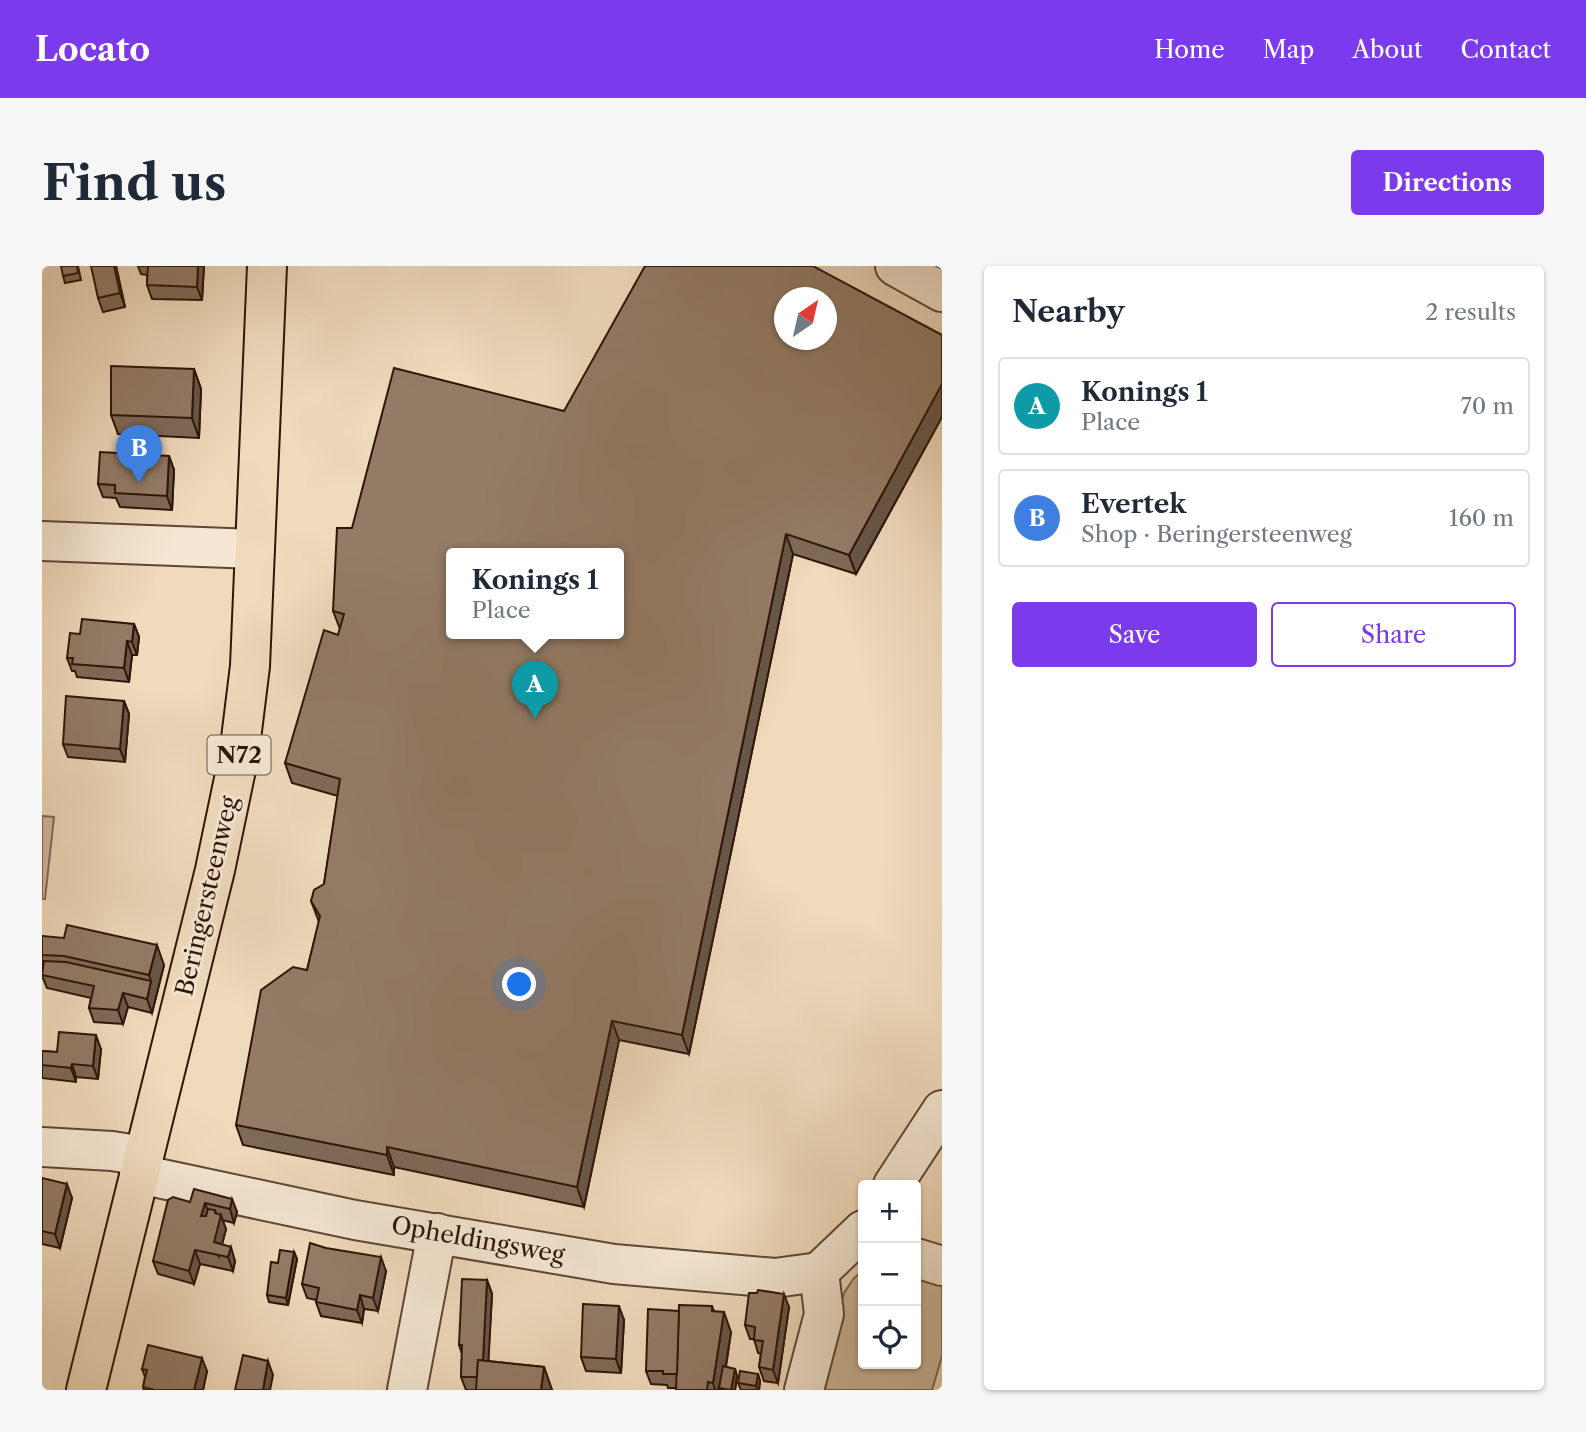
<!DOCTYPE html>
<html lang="en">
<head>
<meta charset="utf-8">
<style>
  body { margin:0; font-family:"Libre Caslon Text",serif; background:#f6f6f7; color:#1f2937 }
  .controls { position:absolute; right:21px; bottom:21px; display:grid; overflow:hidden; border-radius:7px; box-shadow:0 2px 5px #0004 }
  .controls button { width:63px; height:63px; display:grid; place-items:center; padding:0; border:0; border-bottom:2px solid #e0e1e3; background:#fff; color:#1f2937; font:35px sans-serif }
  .compass { position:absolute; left:732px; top:21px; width:63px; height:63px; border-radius:50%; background:#fff; box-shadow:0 2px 5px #0004; rotate:34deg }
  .you { position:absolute; left:478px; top:719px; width:24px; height:24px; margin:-18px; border:5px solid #fff; border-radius:50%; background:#1a73e8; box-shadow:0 0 0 10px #1a73e833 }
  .badge { display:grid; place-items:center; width:46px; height:46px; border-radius:50%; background:#7c3aed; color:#fff; font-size:23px; font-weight:700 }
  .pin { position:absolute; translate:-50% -58px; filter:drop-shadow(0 2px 4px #0008) }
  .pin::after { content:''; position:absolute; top:37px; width:24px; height:21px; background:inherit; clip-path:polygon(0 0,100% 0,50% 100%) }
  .popup { position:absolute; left:404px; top:282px; width:178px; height:91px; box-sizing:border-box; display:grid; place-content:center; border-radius:7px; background:#fff; filter:drop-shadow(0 2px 5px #0005); font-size:23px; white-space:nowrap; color:#747a83 }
  .popup b { font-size:26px; color:#1f2937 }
  .popup::after { content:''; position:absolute; left:50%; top:100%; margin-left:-14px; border:14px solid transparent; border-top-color:#fff }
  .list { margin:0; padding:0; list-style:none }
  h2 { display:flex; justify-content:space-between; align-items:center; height:91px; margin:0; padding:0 28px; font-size:30px }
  h2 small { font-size:23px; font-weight:400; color:#747a83 }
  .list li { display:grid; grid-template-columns:46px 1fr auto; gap:21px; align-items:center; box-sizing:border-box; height:98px; margin:0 14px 14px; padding:0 14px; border:2px solid #e0e1e3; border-radius:7px }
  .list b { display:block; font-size:26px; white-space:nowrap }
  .list p { margin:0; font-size:23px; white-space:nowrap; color:#747a83 }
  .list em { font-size:23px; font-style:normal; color:#747a83 }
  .actions { display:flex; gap:14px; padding:21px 28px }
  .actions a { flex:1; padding:16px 0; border:2px solid #7c3aed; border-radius:7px; text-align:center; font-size:24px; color:#7c3aed }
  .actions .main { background:#7c3aed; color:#fff }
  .icon { flex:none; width:38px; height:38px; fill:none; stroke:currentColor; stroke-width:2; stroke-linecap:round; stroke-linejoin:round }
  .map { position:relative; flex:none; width:900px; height:1124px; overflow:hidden; border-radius:7px }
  header { display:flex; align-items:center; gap:42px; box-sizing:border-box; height:98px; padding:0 35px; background:#7c3aed; color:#fff }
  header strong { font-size:33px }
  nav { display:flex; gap:38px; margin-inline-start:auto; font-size:24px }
  .intro { display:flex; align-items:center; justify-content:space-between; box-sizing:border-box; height:168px; padding:0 42px }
  h1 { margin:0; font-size:49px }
  .button { padding:18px 32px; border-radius:7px; background:#7c3aed; color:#fff; font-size:24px; font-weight:700 }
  main { display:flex; gap:42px; padding:0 42px }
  aside { flex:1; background:#fff; border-radius:7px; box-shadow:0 2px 5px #0004 }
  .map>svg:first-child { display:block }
  .green { fill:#ceb99e; stroke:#7e6754; stroke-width:2 }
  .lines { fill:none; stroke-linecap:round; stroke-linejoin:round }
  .minor-casing { stroke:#5f4636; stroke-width:42 }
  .major-casing { stroke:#2f1509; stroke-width:42 }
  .minor { stroke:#f5e7d3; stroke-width:38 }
  .major { stroke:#efdabc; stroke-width:38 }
  .wall { fill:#7e6a58; stroke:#2f1509; stroke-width:2 }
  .shaded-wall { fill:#675647; stroke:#2f1509; stroke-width:2 }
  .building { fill:#937b66; stroke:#2f1509; stroke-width:2; fill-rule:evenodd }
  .labels { text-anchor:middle; stroke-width:6; stroke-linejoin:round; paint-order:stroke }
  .shield { fill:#f5e7d3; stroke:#6a5446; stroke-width:2 }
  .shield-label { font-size:23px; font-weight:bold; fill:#2f1509 }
  .street-label { font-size:24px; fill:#2f1509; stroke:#f5e7d3 }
</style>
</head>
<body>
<header>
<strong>Locato</strong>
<nav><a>Home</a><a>Map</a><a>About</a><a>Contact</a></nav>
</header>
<div class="intro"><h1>Find us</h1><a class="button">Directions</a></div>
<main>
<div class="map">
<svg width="900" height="1124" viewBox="0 0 900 1124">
  <rect width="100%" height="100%" fill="#efdabc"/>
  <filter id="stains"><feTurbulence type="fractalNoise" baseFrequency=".00286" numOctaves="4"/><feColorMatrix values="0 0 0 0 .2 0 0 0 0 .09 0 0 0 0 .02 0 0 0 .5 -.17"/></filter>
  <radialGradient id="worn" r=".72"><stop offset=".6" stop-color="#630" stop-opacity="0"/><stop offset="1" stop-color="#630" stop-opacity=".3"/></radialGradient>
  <g class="green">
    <path d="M0,550L12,551L3,633H0Z"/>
    <path d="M821,1005V1098H874V1007L900,1015V1090L890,1124H776L802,1027L812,1012Z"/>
  </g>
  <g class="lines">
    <defs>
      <g id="minor">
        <path d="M853,0L900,26"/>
        <path d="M0,275L213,283"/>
        <path d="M0,881L70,885L101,890"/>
        <path d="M97,908L313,954L572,998L733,1012L777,1006"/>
        <path d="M851,919L900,844"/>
        <path d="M874,992L900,1000"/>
        <path d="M777,1006L821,964"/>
        <path d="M365,1124L395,967"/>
        <path d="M762,1124L782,1048L777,1006"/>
      </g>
      <path id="major" d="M44,1124L173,604L197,489L208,400L225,0"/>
    </defs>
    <use href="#minor" class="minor-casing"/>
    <use href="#major" class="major-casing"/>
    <use href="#minor" class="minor"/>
    <use href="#major" class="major"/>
  </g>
  <g class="wall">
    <path d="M36,0L39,14L23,17L21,10Z"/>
    <path d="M74,0L83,41L61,46L56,32Z"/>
    <path d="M96,0H162L160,34L110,33L105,19V9L99,8Z"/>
    <path d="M900,69V151L814,308L751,288L647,788L577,774L542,941L352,901V909L201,879L194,859L265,704L277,656L269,635L282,618L296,530L250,517L243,497L296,369L298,363L291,345L310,262L522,145Z"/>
    <path d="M152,103L159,123L157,172L76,168L69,149Z"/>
    <path d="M127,190L132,204L130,244L78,241L74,232L61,231L56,218Z"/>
    <path d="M92,358L97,371L95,389H90L87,416L35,411L33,405H30L25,392L38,368Z"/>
    <path d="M82,435L87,448L83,496L26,491L21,478Z"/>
    <path d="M0,670L122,699L110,747L86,741L81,758L52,756L47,742L49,732L5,722L0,710Z"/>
    <path d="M59,783L56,813L34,811V816L0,812V785L15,786Z"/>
    <path d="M0,912L30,932L18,982L0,978Z"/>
    <path d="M190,933L195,946L192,957L180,954L184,963L180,978L193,995L191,1005L158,998L152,1018L116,1008L111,995L148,936Z"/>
    <path d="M252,986L255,993L246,1039L227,1036L225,1029L236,997Z"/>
    <path d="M344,1005L336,1045L322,1043L320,1057L279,1050L274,1036V1034L265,1032L260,1018Z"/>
    <path d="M445,1014L450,1028L446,1095L502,1101L510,1124H424L419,1111L420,1088L417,1079Z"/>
    <path d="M670,1040L672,1045L689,1066L684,1101L693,1103L695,1110L693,1124H634V1122H626L625,1119L609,1118L604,1105L637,1045Z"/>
    <path d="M747,1041L736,1117L722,1115L717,1101L719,1088L716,1087L712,1073H708L703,1059Z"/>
    <path d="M582,1054L579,1107L544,1105L539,1091Z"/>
    <path d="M100,1103L165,1105L161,1124H102L101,1121L103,1111Z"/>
    <path d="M716,1108L718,1115L717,1124H699L696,1117Z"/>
  </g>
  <g class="shaded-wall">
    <path d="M72,0H74L83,41L78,27Z"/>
    <path d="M156,0H162L160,34L155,21Z"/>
    <path d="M152,103L159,123L157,172L150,152Z"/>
    <path d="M900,118V151L814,308L807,289Z"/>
    <path d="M127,190L132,204L130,244L125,230Z"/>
    <path d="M744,268L751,288L647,788L640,769Z"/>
    <path d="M92,358L97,371L95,389L90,376Z"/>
    <path d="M85,375L90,389L87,416L82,402Z"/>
    <path d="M82,435L87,448L83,496L78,483Z"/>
    <path d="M115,679L122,699L110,747L105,733L109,715L107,709Z"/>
    <path d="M81,727L86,741L81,758L76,744Z"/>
    <path d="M570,755L577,774L542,941L535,921Z"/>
    <path d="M54,769L59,783L56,813L51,800Z"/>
    <path d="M30,798L34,811V816L29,802Z"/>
    <path d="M345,881L352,901V909L345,889Z"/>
    <path d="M25,918L30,932L18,982L13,968Z"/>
    <path d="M190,933L195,946L192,957L188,943Z"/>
    <path d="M163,937L168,950H159Z"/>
    <path d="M173,944L177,955L179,949L184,963L177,990L172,976Z"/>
    <path d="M189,981L193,995L191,1005L186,991Z"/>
    <path d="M153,984L158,998L152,1018L147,1005Z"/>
    <path d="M252,986L255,993L246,1039L244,1032Z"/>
    <path d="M339,991L344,1005L336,1045L331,1032Z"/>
    <path d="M445,1014L450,1028L445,1124L440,1112Z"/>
    <path d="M742,1028L747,1041L736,1117L731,1104Z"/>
    <path d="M318,1029L322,1043L320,1057L315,1044Z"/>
    <path d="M577,1040L582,1054L579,1107L574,1093Z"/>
    <path d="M682,1046L689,1066L680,1123L677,1122L678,1124H673L671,1117Z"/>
    <path d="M160,1092L165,1105L161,1124H152Z"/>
    <path d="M226,1095L231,1109L228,1124H221Z"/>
    <path d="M502,1101L510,1124H499Z"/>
    <path d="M693,1103L695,1110L693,1124H689Z"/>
    <path d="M716,1108L718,1115L717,1124H716L714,1120Z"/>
  </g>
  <g class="building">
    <path d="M19,0H35L36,7L21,10Z"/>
    <path d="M49,0H72L78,27L56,32Z"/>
    <path d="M106,0H156L155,21L105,19Z"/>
    <path d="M603,0H771L900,69V118L807,289L744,268L640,769L570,755L535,921L345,881V889L194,859L219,724L251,701L265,704L278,650L269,635L272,624L282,618L298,513L243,497L282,364L296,369L302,348L291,345L295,262H310L352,102L522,145ZM743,32H785V74H743ZM409,287H577V367H409Z"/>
    <path d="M69,100L152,103L150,152L69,149Z"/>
    <path d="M58,186L127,190L125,230L73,227V219L56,218Z"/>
    <path d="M40,353L92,358L90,376L85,375L82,402L30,398L31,392H25L28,367L38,368Z"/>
    <path d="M24,430L82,435L78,483L21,478Z"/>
    <path d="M25,659L115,679L107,709L22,690L0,689V670L22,672Z"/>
    <path d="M2,695L24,696L109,715L105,733L81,727L76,744L47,742L52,720L0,709Z"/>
    <path d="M17,766L54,769L51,800L30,798L29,802L0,799V785L15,786Z"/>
    <path d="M0,912L25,918L13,968L0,965Z"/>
    <path d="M152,923L190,933L188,943L163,937L159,950H164L166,943L173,944V947L179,949L172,976L189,981L186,991L153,984L147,1005L111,995L126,934L131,931L148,936Z"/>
    <path d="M268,977L284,982L339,991L331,1032L318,1029L315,1044L274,1036L277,1022L260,1018Z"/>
    <path d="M238,984L252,986L244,1032L225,1029L229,996L236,997Z"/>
    <path d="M420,1013L445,1014L441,1094H436L435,1111H419L420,1079H417Z"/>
    <path d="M716,1024L742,1028L731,1104L717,1101L721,1075L712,1074L713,1061L703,1059L707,1027H715Z"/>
    <path d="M541,1038L577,1040L574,1093L539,1091Z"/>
    <path d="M637,1039L670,1040V1045L682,1046L671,1117L666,1116L665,1124H634Z"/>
    <path d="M606,1043L637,1045L635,1108H621V1105H604Z"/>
    <path d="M106,1079L160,1092L152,1124H113L101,1121L105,1104L100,1103Z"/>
    <path d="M201,1089L226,1095L221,1124H193Z"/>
    <path d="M436,1094L502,1101L499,1124H434Z"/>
    <path d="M681,1100L693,1103L689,1124L677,1122Z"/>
    <path d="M698,1105L716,1108L714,1120L696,1117Z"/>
  </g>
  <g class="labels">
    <rect class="shield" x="165.5" y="469.5" width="63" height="39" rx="5"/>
    <g class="shield-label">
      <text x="197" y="497">N72</text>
    </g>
    <g class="street-label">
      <text transform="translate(165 630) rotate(-77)" y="8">Beringersteenweg</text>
      <text transform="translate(436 974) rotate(10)" y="8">Opheldingsweg</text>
    </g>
  </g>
  <rect width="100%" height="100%" filter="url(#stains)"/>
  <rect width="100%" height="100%" fill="url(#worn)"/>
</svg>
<div class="controls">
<button>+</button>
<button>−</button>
<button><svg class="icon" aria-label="locate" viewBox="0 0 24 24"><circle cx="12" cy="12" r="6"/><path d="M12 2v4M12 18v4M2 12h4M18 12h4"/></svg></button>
</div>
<svg class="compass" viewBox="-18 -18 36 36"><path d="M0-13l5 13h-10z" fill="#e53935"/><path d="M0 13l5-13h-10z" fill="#747a83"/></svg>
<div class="you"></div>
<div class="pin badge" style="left:493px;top:453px;background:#0f9aa8">A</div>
<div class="popup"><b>Konings 1</b>Place</div>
<div class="pin badge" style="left:97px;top:217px;background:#3f7fe0">B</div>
</div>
<aside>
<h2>Nearby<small>2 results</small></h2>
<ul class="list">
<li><span class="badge" style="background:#0f9aa8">A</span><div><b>Konings 1</b><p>Place</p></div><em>70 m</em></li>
<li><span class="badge" style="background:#3f7fe0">B</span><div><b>Evertek</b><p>Shop · Beringersteenweg</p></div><em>160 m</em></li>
</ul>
<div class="actions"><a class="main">Save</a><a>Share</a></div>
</aside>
</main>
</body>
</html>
